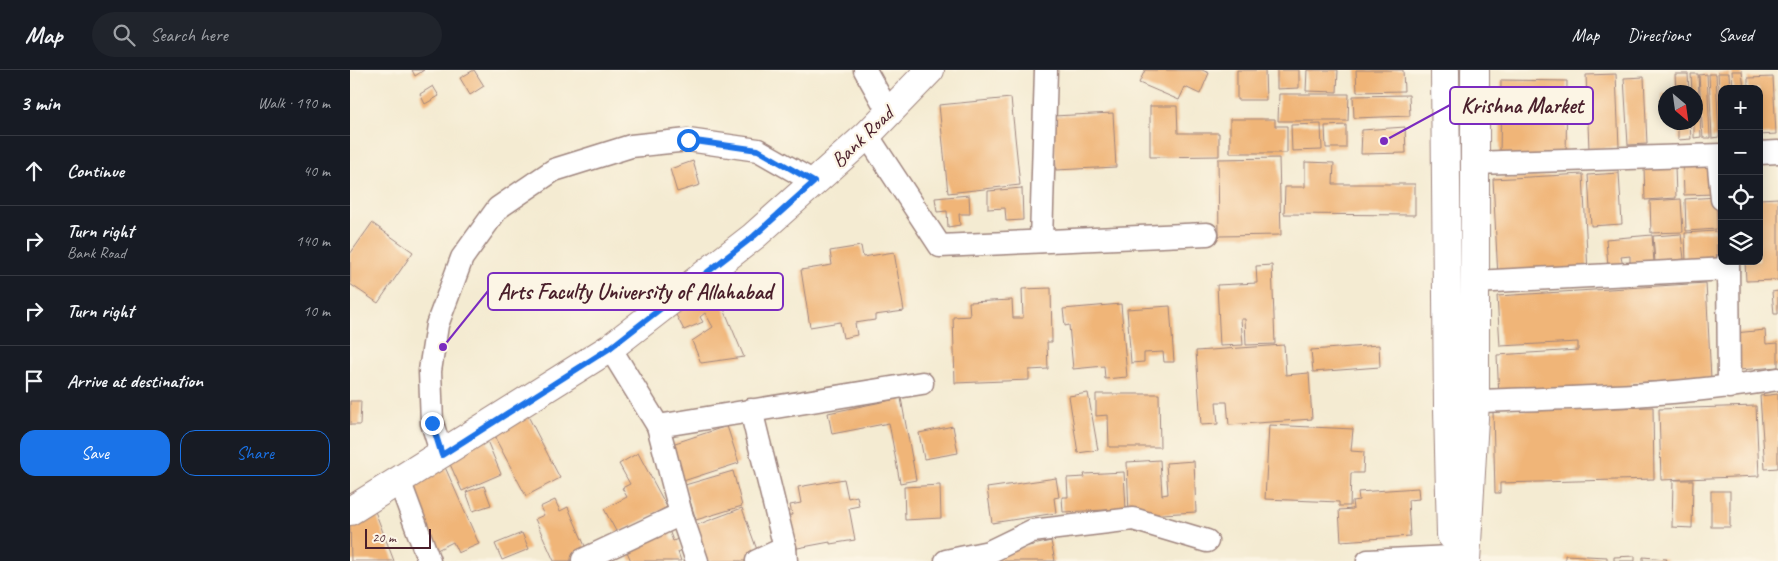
<!DOCTYPE html>
<html lang="en">
<head>
<meta charset="utf-8">
<style>
  body { margin:0; font-family:Caveat,sans-serif; background:#20242c; color:#f1f3f6 }
  .controls { position:absolute; right:15px; top:15px; display:grid; overflow:hidden; border-radius:10px; box-shadow:0 2px 12px #0003 }
  .controls button { width:45px; height:45px; display:grid; place-items:center; padding:0; border:0; border-bottom:1px solid #363941; background:#171b24; color:#f1f3f6; font:25px sans-serif }
  .compass { position:absolute; left:1308px; top:15px; width:45px; height:45px; border-radius:50%; background:#171b24; box-shadow:0 2px 12px #0003; rotate:151deg }
  .scale { position:absolute; left:15px; bottom:12px; width:66px; box-sizing:border-box; padding-left:5px; border:2px solid #4a1f2b; border-top:0; font-size:14px; line-height:18px; white-space:nowrap; color:#4a1f2b; -webkit-text-stroke:4px #fcf5e5; paint-order:stroke }
  .stop { position:absolute; width:15px; height:15px; margin:-11px; border:4px solid #1a73e8; border-radius:50%; background:#fff }
  .stop.end { background:#1a73e8; border-color:#fff; box-shadow:0 1px 5px #0008 }
  .list { margin:0; padding:0; list-style:none }
  h2 { display:flex; justify-content:space-between; align-items:center; height:65px; margin:0; padding:0 20px; font-size:21px }
  h2 small { font-size:16px; font-weight:400; color:#9ea1a6 }
  .list li { display:grid; grid-template-columns:32px 1fr auto; gap:15px; align-items:center; box-sizing:border-box; height:70px; padding:0 20px; border-top:1px solid #363941 }
  .list b { display:block; font-size:19px; white-space:nowrap }
  .list p { margin:0; font-size:16px; white-space:nowrap; color:#9ea1a6 }
  .list em { font-size:16px; font-style:normal; color:#9ea1a6 }
  .actions { display:flex; gap:10px; padding:15px 20px }
  .actions a { flex:1; padding:11px 0; border:1px solid #1a73e8; border-radius:15px; text-align:center; font-size:18px; color:#1a73e8 }
  .actions .main { background:#1a73e8; color:#fff }
  .icon { flex:none; width:28px; height:28px; fill:none; stroke:currentColor; stroke-width:2; stroke-linecap:round; stroke-linejoin:round }
  .map { position:relative; flex:none; width:1428px; height:491px; overflow:hidden }
  header { display:flex; align-items:center; gap:30px; box-sizing:border-box; height:70px; padding:0 25px; background:#171b24; border-bottom:1px solid #363941 }
  header strong { font-size:24px }
  nav { display:flex; gap:28px; margin-inline-start:auto; font-size:18px }
  .search { width:350px; height:45px; background:#20242c; display:flex; align-items:center; gap:12px; box-sizing:border-box; padding:0 18px; border-radius:28px; color:#9ea1a6; font-size:19px }
  main { display:flex }
  aside { flex:1; background:#171b24 }
  .map>svg:first-child { display:block }
  .building { fill:#f0b578 }
  .lines { fill:none; stroke-linecap:round; stroke-linejoin:round }
  .street-casing { stroke:#9f857e; stroke-width:25 }
  .secondary-casing { stroke:#9f857e; stroke-width:30 }
  .street { stroke:#fff; stroke-width:22 }
  .secondary { stroke:#fff; stroke-width:28 }
  .route { stroke:#1a73e8; stroke-width:6 }
  .labels { text-anchor:middle; stroke-width:4.5; stroke-linejoin:round; paint-order:stroke }
  .street-label { font-size:21px; fill:#4a1f2b; stroke:#fcf5e5 }
  .leader { fill:none; stroke:#7b2cbf; stroke-width:2 }
  .callout-dot { fill:#7b2cbf; stroke:#fcf5e5; stroke-width:2 }
  .callout { fill:#fcf5e5; stroke:#7b2cbf; stroke-width:2 }
  .callout-label { font-size:22px; text-anchor:middle; font-weight:bold; fill:#4a1f2b }
</style>
</head>
<body>
<header>
<strong>Map</strong>
<div class="search"><svg class="icon" aria-label="search" viewBox="0 0 24 24"><circle cx="10" cy="10" r="6"/><path d="M15 15l6 6"/></svg>Search here</div>
<nav><a>Map</a><a>Directions</a><a>Saved</a></nav>
</header>
<main>
<aside>
<h2>3 min<small>Walk · 190 m</small></h2>
<ul class="list">
<li><svg class="icon" aria-label="ahead" viewBox="0 0 24 24"><path d="M12 20V5M6 11l6-6 6 6"/></svg><div><b>Continue</b></div><em>40 m</em></li>
<li><svg class="icon" aria-label="right" viewBox="0 0 24 24"><path d="M7 20v-9h11M14 6l5 5-5 5"/></svg><div><b>Turn right</b><p>Bank Road</p></div><em>140 m</em></li>
<li><svg class="icon" aria-label="right" viewBox="0 0 24 24"><path d="M7 20v-9h11M14 6l5 5-5 5"/></svg><div><b>Turn right</b></div><em>10 m</em></li>
<li><svg class="icon" aria-label="arrive" viewBox="0 0 24 24"><path d="M6 21V4h12l-3 4 3 4H6"/></svg><div><b>Arrive at destination</b></div></li>
</ul>
<div class="actions"><a class="main">Save</a><a>Share</a></div>
</aside>
<div class="map">
<svg width="1428" height="491" viewBox="0 0 1428 491">
  <rect width="100%" height="100%" fill="#fcf5e5"/>
  <filter id="ink" filterUnits="userSpaceOnUse"><feTurbulence type="fractalNoise" baseFrequency=".02" numOctaves="2"/><feDisplacementMap in="SourceGraphic" scale="10" xChannelSelector="R" yChannelSelector="G"/><feConvolveMatrix kernelMatrix="1 2 1 2 8 2 1 2 1" color-interpolation-filters="sRGB"/></filter>
  <filter id="wash" filterUnits="userSpaceOnUse"><feTurbulence type="fractalNoise" baseFrequency=".0096" numOctaves="4" result="noise"/><feDisplacementMap in="SourceGraphic" scale="20" xChannelSelector="R" yChannelSelector="G"/><feGaussianBlur stdDeviation="1.12" result="paint"/><feColorMatrix in="noise" values="0 0 0 0 0 0 0 0 0 0 0 0 0 0 0 0 0 1.4 0 .05"/><feComposite in="paint" operator="in"/></filter>
  <g filter="url(#wash)">
    <rect width="100%" height="100%" fill="#f4ebd2"/>
    <g id="blocks">
      <g class="building">
        <path d="M62,0H74L65,6Z"/>
        <path d="M124,0L134,16L120,25L110,8Z"/>
        <path d="M795,0H852L859,3L850,24L835,17L829,30L789,13Z"/>
        <path d="M887,0H915L916,30H887Z"/>
        <path d="M927,0H949V18L927,19Z"/>
        <path d="M957,0H988L987,22L956,21Z"/>
        <path d="M1006,0H1053L1054,21L1007,22Z"/>
        <path d="M1382,1H1392L1394,19H1383Z"/>
        <path d="M1368,3H1379L1380,19H1372V35H1370Z"/>
        <path d="M1266,4L1269,77L1239,79L1236,5Z"/>
        <path d="M1325,4H1338L1339,22H1326Z"/>
        <path d="M1341,4H1348L1351,67L1344,68V52H1346V22H1342Z"/>
        <path d="M1357,4L1360,68H1353L1349,5Z"/>
        <path d="M1359,4H1366L1369,67L1362,68Z"/>
        <path d="M1294,7L1297,74L1278,75L1274,8Z"/>
        <path d="M1423,7L1426,64L1409,65V19H1398V8Z"/>
        <path d="M1151,10L1217,11L1216,88H1150Z"/>
        <path d="M83,16L89,26L75,34L70,24Z"/>
        <path d="M1316,23V37H1312V24Z"/>
        <path d="M929,24H999L998,51H928Z"/>
        <path d="M1059,25L1060,46L1004,48L1003,26Z"/>
        <path d="M661,28L670,115L598,123L589,35Z"/>
        <path d="M800,36H827L828,63H869V86L800,87Z"/>
        <path d="M763,43L766,97L706,100L703,46Z"/>
        <path d="M880,49H925V56H937V83H880Z"/>
        <path d="M1328,52H1340L1341,69L1328,70Z"/>
        <path d="M971,54L972,80L942,81L941,55Z"/>
        <path d="M996,55V78H976L975,56Z"/>
        <path d="M1055,57L1056,83L1011,84L1012,60Z"/>
        <path d="M929,88L931,165L869,166L868,89Z"/>
        <path d="M343,91L350,115L327,122L320,99Z"/>
        <path d="M955,92L984,93L983,114H1065V145L934,144L935,117H955Z"/>
        <path d="M1364,92L1365,124L1334,125L1333,93Z"/>
        <path d="M1325,96L1326,128L1295,130L1294,98Z"/>
        <path d="M1269,103L1272,154L1241,156L1238,105Z"/>
        <path d="M1233,104L1238,203L1148,208L1143,109Z"/>
        <path d="M672,118L673,150L656,151L655,138L638,139V121Z"/>
        <path d="M619,125L620,144H609L610,155L598,157L597,141L587,142L585,128Z"/>
        <path d="M1366,127L1367,159L1336,161L1335,129Z"/>
        <path d="M1428,128V210L1396,211L1395,191H1409V129Z"/>
        <path d="M1331,129L1333,162L1301,163L1300,131Z"/>
        <path d="M22,153L63,182L28,233L0,214V184Z"/>
        <path d="M1366,161L1367,193L1336,194L1335,163Z"/>
        <path d="M1331,164L1334,189L1305,192L1303,166Z"/>
        <path d="M1302,165L1304,193L1280,195V186L1271,187L1273,196L1258,197L1256,169Z"/>
        <path d="M511,176L513,187L544,182L554,241L525,245V250L505,253L507,265L493,268L490,252L460,257L451,200L482,195L480,181Z"/>
        <path d="M922,195L925,274L896,275L895,249H891L893,275L870,276L867,215L907,213L906,196Z"/>
        <path d="M1356,213L1361,309L1280,313L1281,319L1149,327L1147,285L1228,280V272L1150,276L1147,226Z"/>
        <path d="M364,215L394,287L351,293L342,271L363,257L355,243L350,247L353,252L334,260L324,241Z"/>
        <path d="M701,218L702,272H697L698,299L679,300V310L605,313L603,247L620,246L619,232L662,230L663,248H673L672,219Z"/>
        <path d="M1428,221V244H1424L1422,222Z"/>
        <path d="M771,234L777,307L755,309L754,296L723,299L719,255L715,256L713,239Z"/>
        <path d="M820,236L824,292H814L813,282L794,283V292L781,293L777,239Z"/>
        <path d="M1415,260L1416,274L1428,273V297L1389,300L1385,263Z"/>
        <path d="M934,275L936,305L959,303L962,349L879,355L877,332H866L868,354L851,355L846,281Z"/>
        <path d="M1029,275L1030,297L963,302L961,280Z"/>
        <path d="M738,323L748,380L728,383L719,326Z"/>
        <path d="M746,324H809L810,377H759L758,345L746,346Z"/>
        <path d="M1428,324V398L1415,399L1410,326Z"/>
        <path d="M551,328L566,410L550,413L539,353L482,364L478,343Z"/>
        <path d="M0,331H11L10,355H0Z"/>
        <path d="M1406,336L1409,406L1311,410L1309,339Z"/>
        <path d="M1303,337L1304,409L1150,413V423H1145L1143,341Z"/>
        <path d="M178,346L210,408L176,426L143,364Z"/>
        <path d="M919,355L1003,359L1001,381L1014,382L1013,403H1001L1000,436H989V432L915,429Z"/>
        <path d="M377,356L389,393L327,413L316,376Z"/>
        <path d="M603,356L608,383L574,389L569,363Z"/>
        <path d="M135,366L151,404L112,421L95,383Z"/>
        <path d="M288,383L317,437L267,463L254,439L277,427L272,418L280,414L269,394Z"/>
        <path d="M810,390L812,425L818,424L816,393L844,391L846,442L779,446L777,392Z"/>
        <path d="M95,397L129,474L108,483L103,472L87,480L58,413Z"/>
        <path d="M383,401L392,436L346,450L335,415Z"/>
        <path d="M774,402L776,439L713,442L712,427H718L717,408L735,407L734,404Z"/>
        <path d="M706,408L709,427L704,428L706,443L642,453L637,418Z"/>
        <path d="M494,409L498,428L507,426L509,436L499,438L505,470L480,474V472L437,480L431,446L442,445L440,435L451,433L448,417Z"/>
        <path d="M1323,410H1343L1342,458L1322,457Z"/>
        <path d="M590,415L591,448L555,450L554,417Z"/>
        <path d="M134,416L141,435L123,441L116,422Z"/>
        <path d="M1068,418L1069,429L1058,430L1060,466L991,471L989,440L1003,439L1002,431L1009,430L1008,422Z"/>
        <rect x="1361" y="421" width="19" height="36"/>
        <path d="M205,430L210,441L218,437L238,483L219,491H204L185,449L194,445L190,437Z"/>
        <path d="M23,436L44,491H1L0,455Z"/>
        <path d="M392,438L411,491H357L344,456Z"/>
        <path d="M319,460L323,471L328,469L332,480L328,482L331,491H281L275,477Z"/>
        <path d="M172,463L179,479L152,490L145,474Z"/>
        <path d="M701,471L705,491H645L643,484Z"/>
        <path d="M1215,485L1257,487V491H1215Z"/>
        <path d="M1285,486V491H1264V487Z"/>
        <path d="M1293,487L1317,489L1316,491H1293Z"/>
      </g>
    </g>
  </g>
  <g filter="url(#ink)">
    <use href="#blocks" fill-opacity="0" stroke="#9f857e" stroke-width="1"/>
    <g class="lines">
      <defs>
        <g id="street">
          <path d="M515,0L539,43"/>
          <path d="M517,65L590,176L857,164"/>
          <path d="M1409,83L1428,82"/>
          <path d="M1368,86L1372,129"/>
          <path d="M1124,93L1372,85"/>
          <path d="M691,171L696,0"/>
          <path d="M1378,191L1379,317"/>
          <path d="M1125,212L1378,199"/>
          <path d="M260,278L308,356L331,444L347,491"/>
          <path d="M1125,331C1226,328 1328,326 1428,309"/>
          <path d="M401,340L435,478L436,491"/>
          <path d="M308,356L572,313"/>
          <path d="M92,385L82,353L80,301L87,255L112,188L148,138L204,100L281,76L338,70L408,80L464,112"/>
          <path d="M49,410L79,491"/>
          <path d="M233,490L331,444"/>
          <path d="M407,491L435,478"/>
          <path d="M596,491L639,482L682,461L783,449L857,471"/>
          <path d="M1018,491L1101,487"/>
        </g>
        <g id="secondary">
          <path d="M1095,0L1098,338L1101,465"/>
          <path d="M0,441L260,278L404,166L517,65L580,0"/>
          <path d="M1116,491L1125,331V0"/>
        </g>
      </defs>
      <use href="#street" class="street-casing"/>
      <use href="#secondary" class="secondary-casing"/>
      <use href="#street" class="street"/>
      <use href="#secondary" class="secondary"/>
    </g>
  </g>
  <g class="lines" filter="url(#ink)">
    <path class="route" d="M82,353L92,385L260,278L404,166L464,112L408,80L338,70"/>
  </g>
  <g class="labels">
    <g class="street-label">
      <text transform="translate(512 67) rotate(-44)" y="7">Bank Road</text>
    </g>
  </g>
  <path class="leader" d="M1034 71L1100 35M93 277L138 221"/>
  <g class="callout-dot">
    <circle cx="1034" cy="71" r="5"/>
    <circle cx="93" cy="277" r="5"/>
  </g>
  <g class="callout">
    <rect x="1100" y="17" width="143" height="37" rx="5"/>
    <rect x="138" y="203" width="295" height="37" rx="5"/>
  </g>
  <g class="callout-label">
    <text x="1172" y="43">Krishna Market</text>
    <text x="285" y="229">Arts Faculty University of Allahabad</text>
  </g>
</svg>
<div class="controls">
<button>+</button>
<button>−</button>
<button><svg class="icon" aria-label="locate" viewBox="0 0 24 24"><circle cx="12" cy="12" r="6"/><path d="M12 2v4M12 18v4M2 12h4M18 12h4"/></svg></button>
<button><svg class="icon" aria-label="layers" viewBox="0 0 24 24"><path d="M12 4l9 5-9 5-9-5zM3 14l9 5 9-5"/></svg></button>
</div>
<svg class="compass" viewBox="-18 -18 36 36"><path d="M0-13l5 13h-10z" fill="#e53935"/><path d="M0 13l5-13h-10z" fill="#9ea1a6"/></svg>
<div class="scale">20 m</div>
<div class="stop" style="left:338px;top:70px"></div>
<div class="stop end" style="left:82px;top:353px"></div>
</div>
</main>
</body>
</html>
